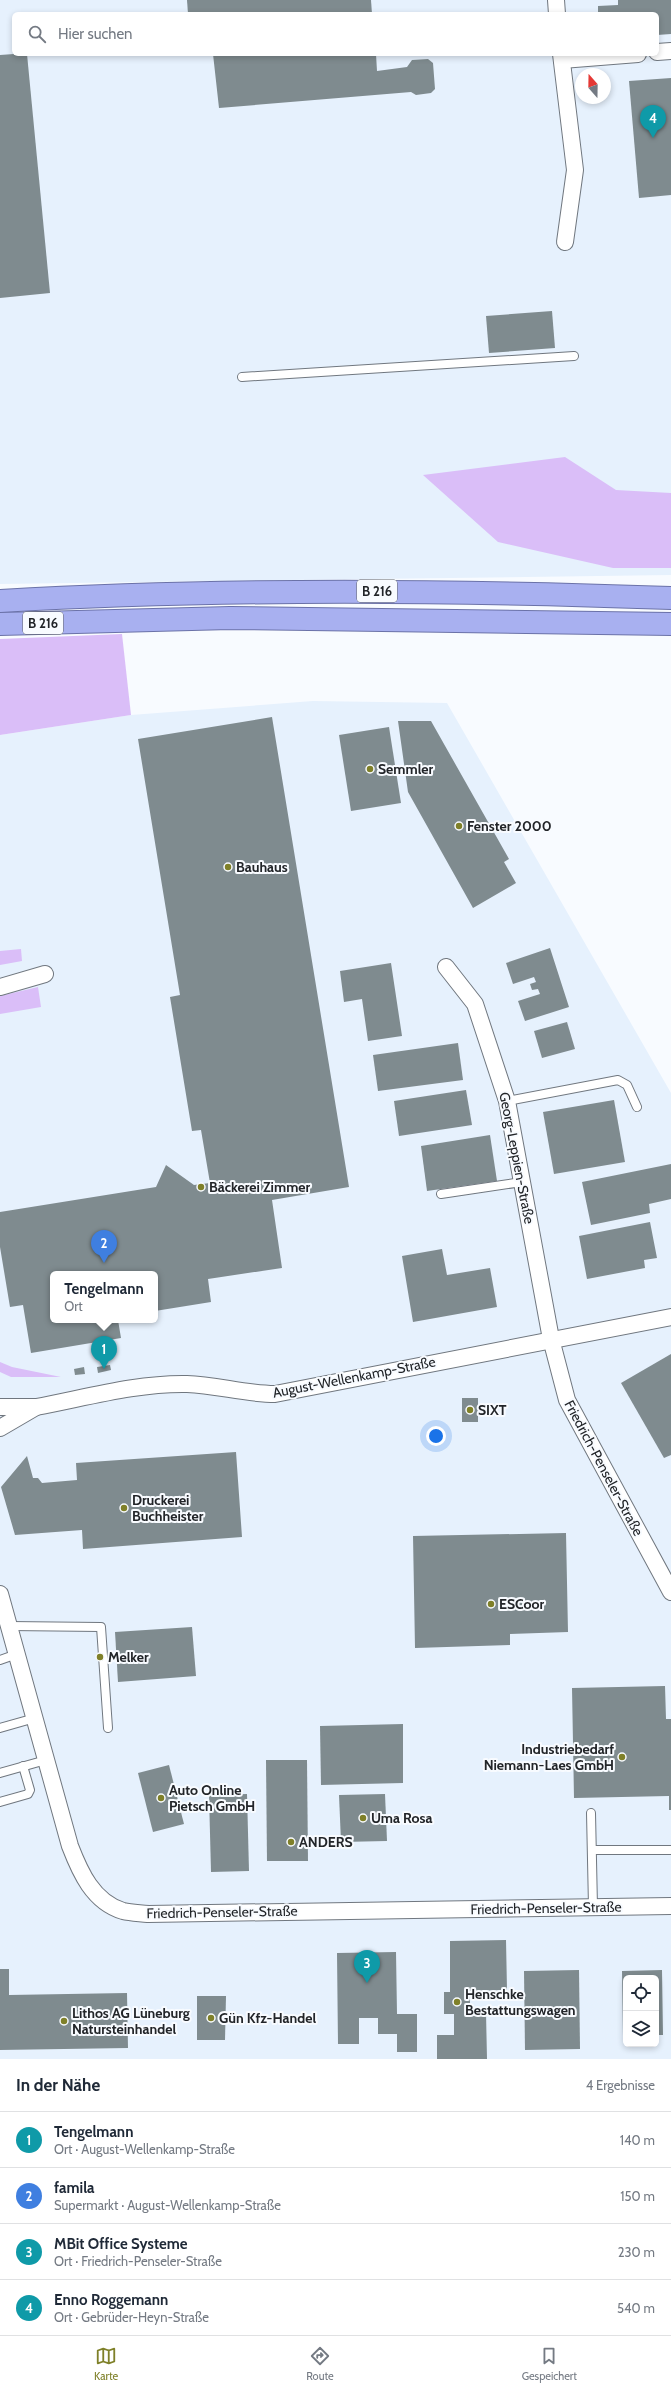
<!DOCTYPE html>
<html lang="de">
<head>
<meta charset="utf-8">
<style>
  body { margin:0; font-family:Cabin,sans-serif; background:#f6f6f7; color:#1f2937 }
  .controls { position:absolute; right:12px; bottom:12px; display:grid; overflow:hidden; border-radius:6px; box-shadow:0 2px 6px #0003 }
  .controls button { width:36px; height:36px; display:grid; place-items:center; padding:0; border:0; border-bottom:1px solid #e0e1e3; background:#fff; color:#1f2937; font:20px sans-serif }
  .compass { position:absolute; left:575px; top:68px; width:36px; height:36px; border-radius:50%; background:#fff; box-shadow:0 2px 6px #0003; rotate:340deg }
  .you { position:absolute; left:436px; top:1436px; width:14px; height:14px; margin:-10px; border:3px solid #fff; border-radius:50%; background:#1a73e8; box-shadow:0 0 0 6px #1a73e833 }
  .badge { display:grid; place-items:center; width:26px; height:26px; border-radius:50%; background:#7f8029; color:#fff; font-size:13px; font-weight:700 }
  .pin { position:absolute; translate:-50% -33px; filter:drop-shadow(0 1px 2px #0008) }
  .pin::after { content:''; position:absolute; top:21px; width:14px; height:12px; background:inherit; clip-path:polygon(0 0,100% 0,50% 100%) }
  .popup { position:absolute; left:50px; top:1271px; width:108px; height:52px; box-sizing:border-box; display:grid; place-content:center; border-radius:6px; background:#fff; filter:drop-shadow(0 1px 3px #0005); font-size:13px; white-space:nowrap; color:#747a83 }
  .popup b { font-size:15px; color:#1f2937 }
  .popup::after { content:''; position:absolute; left:50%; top:100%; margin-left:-8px; border:8px solid transparent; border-top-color:#fff }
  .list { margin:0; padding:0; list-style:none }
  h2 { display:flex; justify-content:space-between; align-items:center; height:52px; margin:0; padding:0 16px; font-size:17px }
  h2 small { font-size:13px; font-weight:400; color:#747a83 }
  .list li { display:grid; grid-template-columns:26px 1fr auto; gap:12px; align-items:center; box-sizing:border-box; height:56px; padding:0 16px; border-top:1px solid #e0e1e3 }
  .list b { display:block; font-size:15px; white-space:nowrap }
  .list p { margin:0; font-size:13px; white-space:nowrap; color:#747a83 }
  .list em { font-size:13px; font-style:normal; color:#747a83 }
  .icon { flex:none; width:22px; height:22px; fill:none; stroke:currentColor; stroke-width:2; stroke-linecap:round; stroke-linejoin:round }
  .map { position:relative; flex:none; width:671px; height:2059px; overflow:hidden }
  .search { position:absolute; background:#fff; box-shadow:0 2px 6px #0003; left:12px; right:12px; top:12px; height:44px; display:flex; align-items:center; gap:10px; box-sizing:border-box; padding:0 14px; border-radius:6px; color:#747a83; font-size:15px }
  .sheet { height:276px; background:#fff }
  nav { display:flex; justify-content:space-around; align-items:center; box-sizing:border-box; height:56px; border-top:1px solid #e0e1e3; background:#fff; font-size:11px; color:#747a83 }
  nav a { display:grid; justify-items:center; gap:2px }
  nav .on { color:#7f8029 }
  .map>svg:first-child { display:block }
  .built { fill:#e6f1fd; fill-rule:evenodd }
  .forest { fill:#dabef8 }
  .building { fill:#7f8b8f }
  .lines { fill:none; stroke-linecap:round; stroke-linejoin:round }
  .service-casing { stroke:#70777f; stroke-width:10 }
  .minor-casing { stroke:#70777f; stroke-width:18 }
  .trunk-casing { stroke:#6b72a8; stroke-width:24 }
  .service { stroke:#fff; stroke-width:8 }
  .minor { stroke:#fff; stroke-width:16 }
  .trunk { stroke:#a8b0f0; stroke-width:22 }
  .poi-dot { fill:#7f8029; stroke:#f8fbff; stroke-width:1.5 }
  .labels { text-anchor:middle; stroke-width:4; stroke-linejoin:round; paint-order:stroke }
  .shield { fill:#f8fbff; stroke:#626569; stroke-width:1 }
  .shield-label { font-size:13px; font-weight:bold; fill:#222529 }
  .poi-label { font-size:14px; font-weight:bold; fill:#222529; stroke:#f8fbff; text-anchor:start }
  .street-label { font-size:14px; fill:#222529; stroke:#f8fbff }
</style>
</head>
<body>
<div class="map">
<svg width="671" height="2059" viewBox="0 0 671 2059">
  <rect width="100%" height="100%" fill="#f8fbff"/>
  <g class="built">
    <path d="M0,0H671V575L0,584ZM14,14H657V54H14ZM581,74H605V98H581Z"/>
    <path d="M313,701L447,703L671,1093V2059H0V735L131,715ZM53,1274H155V1320H53ZM626,1978H656V2044H626Z"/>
  </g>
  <g class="forest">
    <path d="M565,457L616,490L671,493V568H613L498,542L423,475Z"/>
    <path d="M122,634L131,715L0,735V639Z"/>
    <path d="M21,949L22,961L0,965V951Z"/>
    <path d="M38,987L41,1007L0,1014V996Z"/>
    <path d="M0,1362L12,1367L61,1377H11L0,1372Z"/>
  </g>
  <g class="building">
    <path d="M187,0H371L372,14H188Z"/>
    <path d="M618,0H671V34L657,35V14H598V6L618,5Z"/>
    <path d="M14,54H27L50,293L0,298V55Z"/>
    <path d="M213,54H376L377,71L407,67L412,60L428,59L433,63L435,89L431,93L416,95L411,92L219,108Z"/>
    <path d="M671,78V195L639,198L629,81Z"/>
    <path d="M552,311L555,348L489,353L486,316Z"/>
    <path d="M272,717L349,1187L272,1200L282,1268L208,1279L211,1302L155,1311V1274H53V1320H118L121,1338L31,1353L23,1305L10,1307L0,1247V1212L156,1187L166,1165L194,1185L210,1183L201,1130L192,1131L170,997L180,995L138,739Z"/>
    <path d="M398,721H431L509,859L504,862L516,883L473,908L408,792Z"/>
    <path d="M389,727L401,803L351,811L339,735Z"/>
    <path d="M550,948L569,1007L525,1021L518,1001L540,994L538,989L532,990L530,984L536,982L534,977L513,984L506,963Z"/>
    <path d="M391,963L402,1036L368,1041L362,999L344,1002L340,971Z"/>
    <path d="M567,1022L575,1049L542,1058L534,1031Z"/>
    <path d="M458,1043L463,1080L378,1091L373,1055Z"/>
    <path d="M466,1090L472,1125L399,1136L394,1101Z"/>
    <path d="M614,1100L625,1162L554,1174L543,1112Z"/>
    <path d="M490,1135L497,1181L427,1191L421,1146Z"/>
    <path d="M671,1164V1199L649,1204L650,1213L591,1225L582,1182Z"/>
    <path d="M650,1222L657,1258L644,1260L645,1268L587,1279L579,1236Z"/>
    <path d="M442,1249L447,1275L490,1268L497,1307L413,1322L402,1256Z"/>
    <path d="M671,1354V1455L664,1458L621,1383Z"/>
    <path d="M110,1365L111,1370L98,1373L97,1367Z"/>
    <path d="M84,1367L85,1374L75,1375L74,1369Z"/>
    <rect x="462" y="1398" width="16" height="24"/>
    <path d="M236,1452L242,1537L83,1549L82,1530L15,1535L1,1487L27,1456L33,1478H38L42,1483L77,1480L76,1463Z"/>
    <path d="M566,1533L568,1632L510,1634V1645L415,1648L413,1536Z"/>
    <path d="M192,1627L196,1676L118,1682L115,1632Z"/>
    <path d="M665,1686L666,1719H671V1810H669V1796L574,1798L572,1688Z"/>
    <path d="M403,1724V1783L321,1785L320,1726Z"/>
    <path d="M266,1760H307L308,1861H267Z"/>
    <path d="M169,1765L184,1824L153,1832L138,1773Z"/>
    <path d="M247,1794L249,1871L211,1872L209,1795Z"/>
    <path d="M385,1794L387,1841L341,1842L339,1795Z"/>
    <path d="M506,1940L507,1990L470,1991V2013L486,2012L487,2059H437V2035H454V2014H444V1992H450V1941Z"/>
    <path d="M396,1952L397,2014H417V2052H397V2034H378V2018H359V2044H338L337,1953Z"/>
    <path d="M0,1969H9V1995L127,1993L128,2048L0,2050Z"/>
    <path d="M579,1970L580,2049L525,2050L524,1971Z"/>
    <path d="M662,1970L663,2035H656V1978H626V2036H623L622,1971Z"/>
    <path d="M197,1996H226L225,2040H197Z"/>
  </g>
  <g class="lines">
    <defs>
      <g id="service">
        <path d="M242,377L574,356"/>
        <path d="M507,1101L618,1080L627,1085L637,1107"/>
        <path d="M441,1194L522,1182"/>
        <path d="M9,1626L101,1627L108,1728"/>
        <path d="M0,1660L17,1654"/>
        <path d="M0,1728L35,1718"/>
        <path d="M0,1773L46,1760"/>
        <path d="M0,1802L28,1794L30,1790L23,1766"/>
        <path d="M591,1813L593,1907"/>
        <path d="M592,1850H671"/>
      </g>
      <g id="minor">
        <path d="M556,0L557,14"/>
        <path d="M657,52L671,51"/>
        <path d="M561,54L575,170L565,242"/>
        <path d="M562,60L638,54"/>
        <path d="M446,967L475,1004L507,1101L551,1339L567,1400L671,1592"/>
        <path d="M0,987L45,974"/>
        <path d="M0,1407H36L0,1428"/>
        <path d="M36,1407C85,1398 136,1383 187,1384C217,1385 245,1394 275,1394L671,1317"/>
        <path d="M0,1594L70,1846C80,1872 93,1902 123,1911C131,1913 140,1913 148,1914L671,1906"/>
      </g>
      <g id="trunk">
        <path d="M0,601C223,588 447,590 671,598"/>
        <path d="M0,624L230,618L671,624"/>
      </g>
    </defs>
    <use href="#service" class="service-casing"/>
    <use href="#minor" class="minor-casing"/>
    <use href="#trunk" class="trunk-casing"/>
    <use href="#service" class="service"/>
    <use href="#minor" class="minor"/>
    <use href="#trunk" class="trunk"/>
  </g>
  <g class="poi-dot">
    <circle cx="370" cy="769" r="4"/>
    <circle cx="459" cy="826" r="4"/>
    <circle cx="228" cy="867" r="4"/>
    <circle cx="201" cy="1187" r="4"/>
    <circle cx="470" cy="1410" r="4"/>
    <circle cx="124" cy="1508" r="4"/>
    <circle cx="491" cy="1604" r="4"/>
    <circle cx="100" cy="1657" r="4"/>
    <circle cx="622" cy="1757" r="4"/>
    <circle cx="161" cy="1798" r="4"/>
    <circle cx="363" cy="1818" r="4"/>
    <circle cx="291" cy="1842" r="4"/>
    <circle cx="457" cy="2002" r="4"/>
    <circle cx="211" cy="2018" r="4"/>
    <circle cx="64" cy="2021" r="4"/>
  </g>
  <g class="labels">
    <g class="shield">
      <rect x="357" y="580" width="40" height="22" rx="3"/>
      <rect x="23" y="612" width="40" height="22" rx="3"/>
    </g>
    <g class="shield-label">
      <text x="377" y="596">B 216</text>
      <text x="43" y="628">B 216</text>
    </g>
    <g class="poi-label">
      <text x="378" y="774">Semmler</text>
      <text x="467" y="831">Fenster 2000</text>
      <text x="236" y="872">Bauhaus</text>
      <text x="209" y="1192">Bäckerei Zimmer</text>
      <text x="478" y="1415">SIXT</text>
      <text x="132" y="1505">Druckerei<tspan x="132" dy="16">Buchheister</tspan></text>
      <text x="499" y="1609">ESCoor</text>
      <text x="108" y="1662">Melker</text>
      <text x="614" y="1754" text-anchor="end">Industriebedarf<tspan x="614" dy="16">Niemann-Laes GmbH</tspan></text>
      <text x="169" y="1795">Auto Online<tspan x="169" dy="16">Pietsch GmbH</tspan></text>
      <text x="371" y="1823">Uma Rosa</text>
      <text x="299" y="1847">ANDERS</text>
      <text x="465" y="1999">Henschke<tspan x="465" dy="16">Bestattungswagen</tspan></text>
      <text x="72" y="2018">Lithos AG Lüneburg<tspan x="72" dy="16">Natursteinhandel</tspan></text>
      <text x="219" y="2023">Gün Kfz-Handel</text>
    </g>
    <g class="street-label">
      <text transform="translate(517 1158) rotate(79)" y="5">Georg-Leppien-Straße</text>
      <text transform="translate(354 1377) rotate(-11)" y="5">August-Wellenkamp-Straße</text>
      <text transform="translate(604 1468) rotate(62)" y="5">Friedrich-Penseler-Straße</text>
      <text transform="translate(546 1908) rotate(-1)" y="5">Friedrich-Penseler-Straße</text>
      <text transform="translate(222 1912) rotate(-1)" y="5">Friedrich-Penseler-Straße</text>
    </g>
  </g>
</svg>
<div class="controls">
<button><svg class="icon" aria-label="locate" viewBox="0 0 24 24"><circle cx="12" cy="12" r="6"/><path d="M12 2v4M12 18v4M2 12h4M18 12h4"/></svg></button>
<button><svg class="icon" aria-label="layers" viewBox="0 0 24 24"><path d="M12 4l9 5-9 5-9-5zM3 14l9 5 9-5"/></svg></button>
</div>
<svg class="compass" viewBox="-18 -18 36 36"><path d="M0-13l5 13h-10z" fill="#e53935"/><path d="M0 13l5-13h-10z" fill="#747a83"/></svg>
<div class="you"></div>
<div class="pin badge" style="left:104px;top:1369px;background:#0f9aa8">1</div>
<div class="popup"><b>Tengelmann</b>Ort</div>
<div class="pin badge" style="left:104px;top:1263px;background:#3f7fe0">2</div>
<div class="pin badge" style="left:367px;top:1983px;background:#0f9aa8">3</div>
<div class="pin badge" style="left:653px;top:138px;background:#0f9aa8">4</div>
<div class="search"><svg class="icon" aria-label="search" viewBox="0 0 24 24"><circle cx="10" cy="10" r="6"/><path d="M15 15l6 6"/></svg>Hier suchen</div>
</div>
<section class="sheet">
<h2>In der Nähe<small>4 Ergebnisse</small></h2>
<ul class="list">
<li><span class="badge" style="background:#0f9aa8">1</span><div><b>Tengelmann</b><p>Ort · August-Wellenkamp-Straße</p></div><em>140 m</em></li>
<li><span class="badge" style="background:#3f7fe0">2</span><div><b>famila</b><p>Supermarkt · August-Wellenkamp-Straße</p></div><em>150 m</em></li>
<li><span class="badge" style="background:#0f9aa8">3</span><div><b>MBit Office Systeme</b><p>Ort · Friedrich-Penseler-Straße</p></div><em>230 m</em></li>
<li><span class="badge" style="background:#0f9aa8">4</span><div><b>Enno Roggemann</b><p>Ort · Gebrüder-Heyn-Straße</p></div><em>540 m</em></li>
</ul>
</section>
<nav>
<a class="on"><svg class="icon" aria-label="map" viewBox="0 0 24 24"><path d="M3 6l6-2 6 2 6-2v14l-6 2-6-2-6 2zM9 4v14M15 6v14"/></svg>Karte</a>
<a><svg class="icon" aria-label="directions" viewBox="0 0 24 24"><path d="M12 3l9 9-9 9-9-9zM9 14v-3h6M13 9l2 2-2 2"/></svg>Route</a>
<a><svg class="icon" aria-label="saved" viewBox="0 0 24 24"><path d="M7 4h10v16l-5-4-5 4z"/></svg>Gespeichert</a>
</nav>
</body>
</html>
